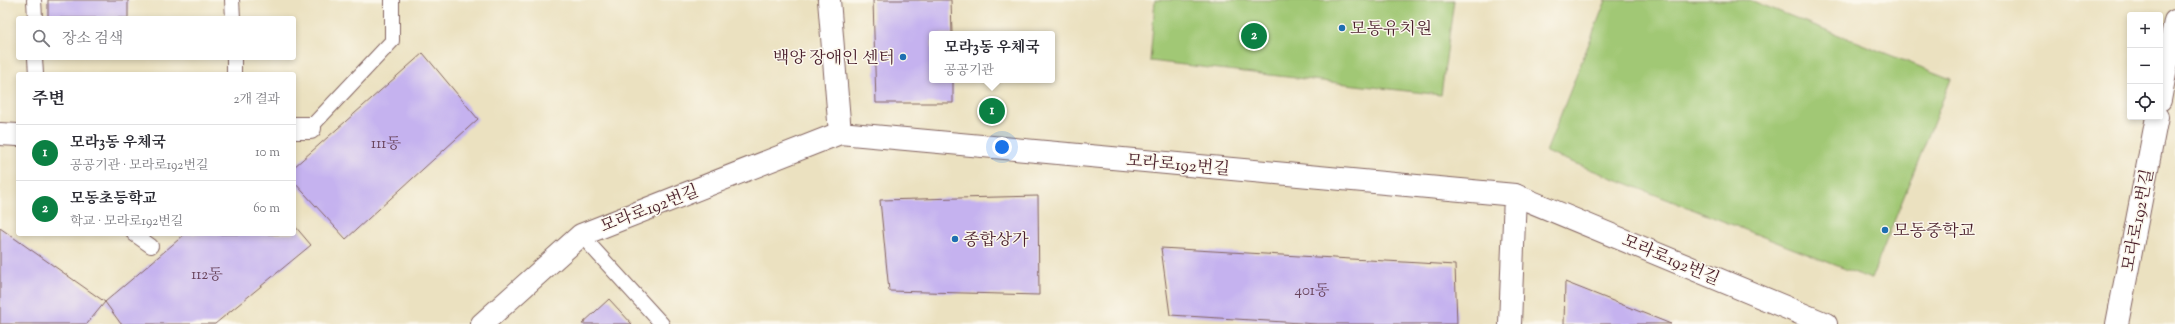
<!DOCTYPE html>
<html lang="ko">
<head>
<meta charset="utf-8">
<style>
  body { margin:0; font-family:"Sorts Mill Goudy","Noto Serif KR",serif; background:#f7f7f7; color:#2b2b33 }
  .controls { position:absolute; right:12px; top:12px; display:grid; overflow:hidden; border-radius:4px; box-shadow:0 2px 6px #0003 }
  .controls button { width:36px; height:36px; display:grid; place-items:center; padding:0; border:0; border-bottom:1px solid #e1e1e2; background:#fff; color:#2b2b33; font:20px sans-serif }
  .you { position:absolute; left:1002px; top:147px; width:14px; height:14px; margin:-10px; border:3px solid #fff; border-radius:50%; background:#1a73e8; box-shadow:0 0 0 6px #1a73e833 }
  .badge { display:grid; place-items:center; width:26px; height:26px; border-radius:50%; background:#0b8043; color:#fff; font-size:13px; font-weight:700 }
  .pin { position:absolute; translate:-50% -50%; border:2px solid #fff; box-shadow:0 1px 4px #0006 }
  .popup { position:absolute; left:929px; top:31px; width:126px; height:52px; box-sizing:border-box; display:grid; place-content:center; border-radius:4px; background:#fff; filter:drop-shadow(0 1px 3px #0005); font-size:13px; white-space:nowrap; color:#7c7c81 }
  .popup b { font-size:15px; color:#2b2b33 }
  .popup::after { content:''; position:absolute; left:50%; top:100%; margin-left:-8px; border:8px solid transparent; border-top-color:#fff }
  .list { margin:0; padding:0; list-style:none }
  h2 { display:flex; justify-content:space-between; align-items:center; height:52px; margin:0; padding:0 16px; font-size:17px }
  h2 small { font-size:13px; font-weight:400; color:#7c7c81 }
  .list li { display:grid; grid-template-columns:26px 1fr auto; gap:12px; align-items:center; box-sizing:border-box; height:56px; padding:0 16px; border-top:1px solid #e1e1e2 }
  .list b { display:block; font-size:15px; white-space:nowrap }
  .list p { margin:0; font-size:13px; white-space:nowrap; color:#7c7c81 }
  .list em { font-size:13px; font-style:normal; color:#7c7c81 }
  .icon { flex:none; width:22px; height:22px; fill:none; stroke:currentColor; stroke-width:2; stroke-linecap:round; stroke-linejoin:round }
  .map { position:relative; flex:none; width:2175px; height:324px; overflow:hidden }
  .search { position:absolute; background:#fff; box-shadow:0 2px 6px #0003; left:16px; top:16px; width:280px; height:44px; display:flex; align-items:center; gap:10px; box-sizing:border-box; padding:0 14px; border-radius:4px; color:#7c7c81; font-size:15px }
  .panel { position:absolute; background:#fff; box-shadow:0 2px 6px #0003; left:16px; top:72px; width:280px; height:164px; border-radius:4px }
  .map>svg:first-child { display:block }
  .green { fill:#a1c874; stroke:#767450 }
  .building { fill:#c5b2ef }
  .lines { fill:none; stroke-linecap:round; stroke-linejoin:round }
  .lane-casing { stroke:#82635f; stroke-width:16 }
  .street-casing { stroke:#82635f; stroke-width:24 }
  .lane { stroke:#fff; stroke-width:14 }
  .street { stroke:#fff; stroke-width:22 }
  .poi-dot { fill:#1f6fb2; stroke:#fbf7ec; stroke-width:1.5 }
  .labels { text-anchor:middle; stroke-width:3; stroke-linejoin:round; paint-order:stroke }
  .number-label { font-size:15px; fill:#69445c }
  .poi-label { font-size:17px; fill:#4a1f2b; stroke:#fbf7ec; text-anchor:start }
  .street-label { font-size:17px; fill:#4a1f2b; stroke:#fbf7ec }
</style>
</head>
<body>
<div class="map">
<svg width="2175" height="324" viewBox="0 0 2175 324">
  <rect width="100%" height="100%" fill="#fbf7ec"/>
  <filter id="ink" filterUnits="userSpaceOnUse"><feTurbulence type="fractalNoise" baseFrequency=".025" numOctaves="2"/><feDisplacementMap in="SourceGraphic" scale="8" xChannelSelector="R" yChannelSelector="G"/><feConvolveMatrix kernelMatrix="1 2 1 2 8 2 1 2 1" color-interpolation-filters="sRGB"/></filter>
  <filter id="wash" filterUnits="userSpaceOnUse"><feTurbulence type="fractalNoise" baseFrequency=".012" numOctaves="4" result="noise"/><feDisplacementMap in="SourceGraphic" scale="16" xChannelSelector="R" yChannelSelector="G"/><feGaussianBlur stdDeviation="0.9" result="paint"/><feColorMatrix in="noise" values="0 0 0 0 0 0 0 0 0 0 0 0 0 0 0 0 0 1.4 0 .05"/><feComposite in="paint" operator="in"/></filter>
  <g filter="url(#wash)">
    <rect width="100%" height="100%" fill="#ebe1c0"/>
    <g class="green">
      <path d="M1155,0H1454L1441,95L1150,61Z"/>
      <path d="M1606,0H1750L1951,79L1871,279L1546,152Z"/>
    </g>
    <g id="blocks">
      <g class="building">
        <rect x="48" y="0" width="80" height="18"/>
        <path d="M873,0H951L952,34H932V80H953V103H876Z"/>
        <path d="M423,53L478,119L346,239L294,182V167Z"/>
        <path d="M1038,196L1039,295L889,291L880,200Z"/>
        <path d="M294,225L311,245L215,324H121L105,302L185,234H294Z"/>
        <path d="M0,228L105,302L87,324H0Z"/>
        <path d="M1161,248L1455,265L1457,324H1317L1170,315Z"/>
        <path d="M1565,282L1671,324H1564Z"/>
        <path d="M609,299L632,324H582Z"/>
      </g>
    </g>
  </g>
  <g filter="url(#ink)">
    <use href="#blocks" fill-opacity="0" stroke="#82635f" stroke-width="1"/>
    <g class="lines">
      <defs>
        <g id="lane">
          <path d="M34,0L35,18"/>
          <path d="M232,0L233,18"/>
          <path d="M35,58L36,74"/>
          <path d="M234,58V74"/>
          <path d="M310,128L392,41V0"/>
          <path d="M134,234L151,246"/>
          <path d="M581,235L662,324"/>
        </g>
        <g id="street">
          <path d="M829,0L840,133"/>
          <path d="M2160,100L2175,21"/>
          <path d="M294,128H310"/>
          <path d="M0,134L18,135"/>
          <path d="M1515,195L1826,324"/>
          <path d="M482,324L581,235L840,133L1515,195L1510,324"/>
          <path d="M2117,324L2157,117"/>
        </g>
      </defs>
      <use href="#lane" class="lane-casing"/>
      <use href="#street" class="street-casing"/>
      <use href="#lane" class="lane"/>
      <use href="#street" class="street"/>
    </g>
  </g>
  <g class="poi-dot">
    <circle cx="1342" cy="28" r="4"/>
    <circle cx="903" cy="57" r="4"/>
    <circle cx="1885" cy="230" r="4"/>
    <circle cx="955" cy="239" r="4"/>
  </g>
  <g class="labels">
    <g class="number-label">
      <text x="386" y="148">111동</text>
      <text x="207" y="279">112동</text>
      <text x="1312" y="295">401동</text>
    </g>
    <g class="poi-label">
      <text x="1350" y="34">모동유치원</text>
      <text x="895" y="63" text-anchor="end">백양 장애인 센터</text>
      <text x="1893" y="236">모동중학교</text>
      <text x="963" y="245">종합상가</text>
    </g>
    <g class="street-label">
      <text transform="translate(1178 164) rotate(5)" y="6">모라로192번길</text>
      <text transform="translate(649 208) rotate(-21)" y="6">모라로192번길</text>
      <text transform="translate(2137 220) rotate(-79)" y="6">모라로192번길</text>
      <text transform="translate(1671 259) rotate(23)" y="6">모라로192번길</text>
    </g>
  </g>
</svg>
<div class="controls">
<button>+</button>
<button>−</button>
<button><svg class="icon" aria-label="locate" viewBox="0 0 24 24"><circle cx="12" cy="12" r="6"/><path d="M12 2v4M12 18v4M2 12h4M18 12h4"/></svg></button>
</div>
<div class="you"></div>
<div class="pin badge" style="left:992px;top:111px">1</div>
<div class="popup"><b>모라3동 우체국</b>공공기관</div>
<div class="pin badge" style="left:1254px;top:36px">2</div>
<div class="search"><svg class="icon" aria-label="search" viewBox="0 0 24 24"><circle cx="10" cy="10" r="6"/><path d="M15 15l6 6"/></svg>장소 검색</div>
<section class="panel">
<h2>주변<small>2개 결과</small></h2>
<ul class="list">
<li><span class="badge">1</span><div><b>모라3동 우체국</b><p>공공기관 · 모라로192번길</p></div><em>10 m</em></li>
<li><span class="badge">2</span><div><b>모동초등학교</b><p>학교 · 모라로192번길</p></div><em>60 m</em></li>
</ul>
</section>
</div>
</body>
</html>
